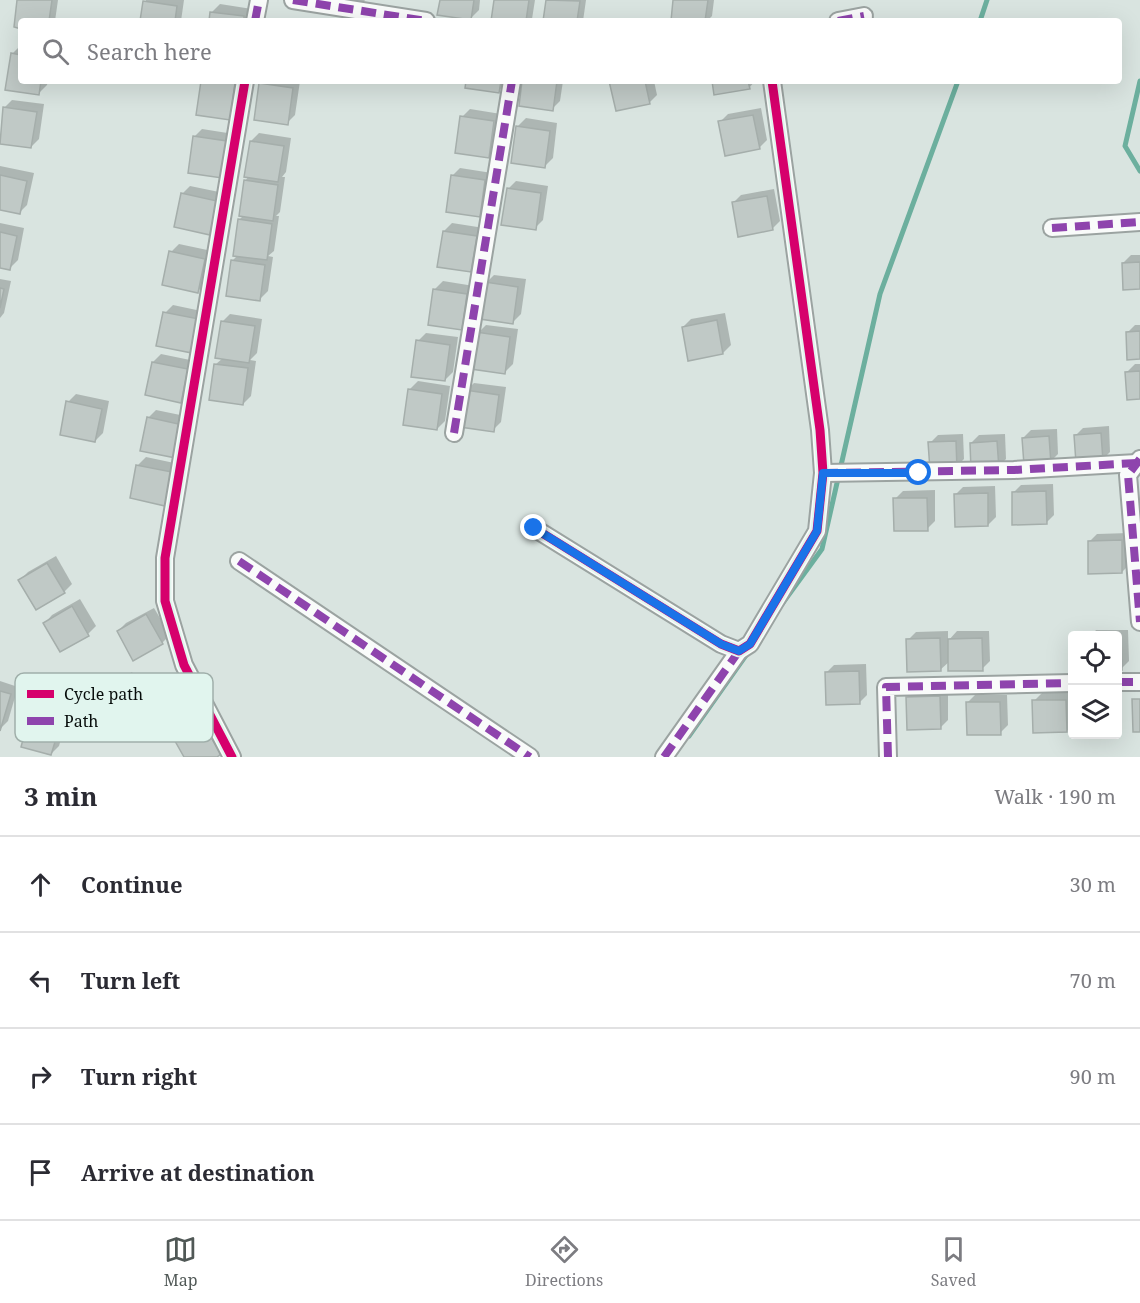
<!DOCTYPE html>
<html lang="en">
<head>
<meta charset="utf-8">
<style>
  body { margin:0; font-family:"Noto Serif",serif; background:#f2f2f3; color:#2b2b33 }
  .controls { position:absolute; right:18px; bottom:18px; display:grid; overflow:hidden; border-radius:6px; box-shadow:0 6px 24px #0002 }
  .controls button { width:54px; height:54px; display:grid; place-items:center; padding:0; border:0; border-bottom:2px solid #e1e1e2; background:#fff; color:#2b2b33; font:30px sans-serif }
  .stop { position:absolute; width:18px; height:18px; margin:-14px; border:4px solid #1a73e8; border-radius:50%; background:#fff }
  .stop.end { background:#1a73e8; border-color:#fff; box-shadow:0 2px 6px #0008 }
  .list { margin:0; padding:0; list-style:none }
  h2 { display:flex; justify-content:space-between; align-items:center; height:78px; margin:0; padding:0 24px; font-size:26px }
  h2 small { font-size:20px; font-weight:400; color:#7c7c81 }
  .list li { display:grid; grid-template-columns:39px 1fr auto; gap:18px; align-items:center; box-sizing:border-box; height:96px; padding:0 24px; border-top:2px solid #e1e1e2 }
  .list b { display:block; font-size:22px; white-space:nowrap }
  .list em { font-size:20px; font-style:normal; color:#7c7c81 }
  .icon { flex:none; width:33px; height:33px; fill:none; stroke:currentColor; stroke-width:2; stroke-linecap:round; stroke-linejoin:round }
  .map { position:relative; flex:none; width:1140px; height:757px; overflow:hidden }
  .search { position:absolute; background:#fff; box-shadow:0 6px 24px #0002; left:18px; right:18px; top:18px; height:66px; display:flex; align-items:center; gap:15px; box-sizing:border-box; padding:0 21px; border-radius:6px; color:#7c7c81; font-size:22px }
  .sheet { height:462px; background:#fff }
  nav { display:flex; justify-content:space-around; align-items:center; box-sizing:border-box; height:84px; border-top:2px solid #e1e1e2; background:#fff; font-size:16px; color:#7c7c81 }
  nav a { display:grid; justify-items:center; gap:3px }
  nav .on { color:#505856 }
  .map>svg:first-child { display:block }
  .shadow { fill:#0003 }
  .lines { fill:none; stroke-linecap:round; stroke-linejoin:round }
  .stream { stroke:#6caf9e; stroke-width:5 }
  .building { fill:#c0c9c6; stroke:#a5aeab; stroke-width:1.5 }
  .street-casing { stroke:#9ba3a1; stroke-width:20 }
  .street { stroke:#f9fbfa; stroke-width:16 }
  .quiet { stroke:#8e44ad; stroke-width:8; stroke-dasharray:15 8; stroke-linecap:butt }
  .cycleway-casing { stroke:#e1f5ee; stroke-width:13 }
  .cycleway { stroke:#d6006c; stroke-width:9 }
  .route { stroke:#1a73e8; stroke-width:8 }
  .key { fill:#e1f5ee; stroke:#a0afaa; stroke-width:1.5 }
  .key-label { font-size:16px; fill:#070d0b }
</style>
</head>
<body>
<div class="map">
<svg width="1140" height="757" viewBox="0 0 1140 757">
  <rect width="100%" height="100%" fill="#d9e4e0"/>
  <g class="shadow">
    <path d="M19,0H58L55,21H21V27Z"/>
    <path d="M146,0H184L181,21H142Z"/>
    <path d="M346,0H365L363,3Z"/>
    <path d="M441,0H480L479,10L471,18Z"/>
    <path d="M495,0H535L532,19L530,21H493Z"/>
    <path d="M547,0H586L583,21H544Z"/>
    <path d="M675,0H714L712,16L707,21H684Z"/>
    <path d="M220,4L252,9L250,21H211L212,12Z"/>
    <path d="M20,46L21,81H48L47,85L39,93L7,89L12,54Z"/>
    <path d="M202,81H242L238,110L230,118L198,114Z"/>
    <path d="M263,81H300L295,115L287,123L260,84Z"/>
    <path d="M468,81H507L499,91Z"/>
    <path d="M524,81H563L560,101L552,109Z"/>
    <path d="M611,81H654L657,95L649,103Z"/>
    <path d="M713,81H755L749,88Z"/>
    <path d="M12,100L44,104L39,139L31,147L0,143L4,108Z"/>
    <path d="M761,108L767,140L759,148L720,122L728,114Z"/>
    <path d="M470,109L501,114L496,148L488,156L462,117Z"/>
    <path d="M526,118L557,123L553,158L545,166L518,126Z"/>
    <path d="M202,129L234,134L229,168L194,137Z"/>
    <path d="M259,133L291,138L286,172L282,177H285L280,212L276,216H279L274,251L268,256L273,257L268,291L260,299L233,260L238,255L239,220L243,216L245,181L249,176L251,141Z"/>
    <path d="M0,166L34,173L27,205L19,213L0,209Z"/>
    <path d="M460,168L492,173L487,207L479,215L452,176Z"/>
    <path d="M516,181L548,186L543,220L535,228L508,189Z"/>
    <path d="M190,186L224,193L217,225L209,233L182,194Z"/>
    <path d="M774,189L780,221L772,229L733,203L741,195Z"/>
    <path d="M0,223L24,228L18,260L10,268L0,266Z"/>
    <path d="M452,223L484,228L479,263L471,271L444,231Z"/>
    <path d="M179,244L212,251L206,283L198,291L171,252Z"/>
    <path d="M1131,255H1140V288L1123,263Z"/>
    <path d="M494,275L526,279L521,314L513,322L486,283Z"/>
    <path d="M0,279L11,281L4,313L0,318Z"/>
    <path d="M443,281L474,286L469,321L461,329L435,289Z"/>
    <path d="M173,305L206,312L200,344L165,313Z"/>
    <path d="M725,313L731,345L723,353L683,327L691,319Z"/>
    <path d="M230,314L262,319L257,353L250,360L256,361L251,396L243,404L216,364L223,358L222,322Z"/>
    <path d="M486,325L518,329L513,364L505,372L478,333Z"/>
    <path d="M1135,325H1140V358L1127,333Z"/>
    <path d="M426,333L458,337L453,372L445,380L418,341Z"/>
    <path d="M161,354L195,361L189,393L181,401L153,362Z"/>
    <path d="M1135,364H1140V397L1127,372Z"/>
    <path d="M418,381L450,386L445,421L437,429L405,424L410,389Z"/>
    <path d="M474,383L506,387L501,422L493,430L466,391Z"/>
    <path d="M76,394L109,401L103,433L95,441L68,402Z"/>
    <path d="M156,410L190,417L183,449L148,418Z"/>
    <path d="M1109,426L1110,452L1102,460L1075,436L1083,428Z"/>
    <path d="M1057,429L1058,454L1050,462L1023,438L1031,430Z"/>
    <path d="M963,434L964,459L956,467L930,443L938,435Z"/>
    <path d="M1005,434L1006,459L998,467L971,443L979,435Z"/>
    <path d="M146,457L179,464L173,496L165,504L131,497L138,465Z"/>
    <path d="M1053,484L1054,515L1046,523L1013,493L1021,485Z"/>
    <path d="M995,486L996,517L988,525L955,495L963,487Z"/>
    <path d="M935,490V521L927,529L895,499L903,491Z"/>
    <path d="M1129,533L1130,564L1122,572L1089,542L1097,534Z"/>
    <path d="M56,556L72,584L64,592L20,580L28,572Z"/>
    <path d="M80,599L96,626L88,634L45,623L52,615Z"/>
    <path d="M154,608L170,635L162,643L118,631L126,623Z"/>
    <path d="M1096,630H1128L1129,661L1121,669H1118V636H1091Z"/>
    <path d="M948,631V641L957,631H989L990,661L982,669L950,661L940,670L908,640L916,632Z"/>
    <path d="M866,664L867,695L859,703L826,673L834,665Z"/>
    <path d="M132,672L148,700L140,708L113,723L97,696L105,688Z"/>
    <path d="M0,681L18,687L8,721L0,729Z"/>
    <path d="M915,689H948V720L940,728L908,697Z"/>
    <path d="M1122,691V722L1118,727V692Z"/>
    <path d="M1072,692V725L1067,731L1034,701L1042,693Z"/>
    <path d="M975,695H1007L1008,725L1000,733L967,703Z"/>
    <path d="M41,703L69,711L59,746L51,754L33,711Z"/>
    <path d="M212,718L228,745L220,753L177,742L185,734Z"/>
  </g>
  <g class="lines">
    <g class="stream">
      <path d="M980,21L987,0"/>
      <path d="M1140,81L1125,146L1140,171"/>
      <path d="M782,604L822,549L880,294L958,81"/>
      <path d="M689,736L749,651"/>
    </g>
  </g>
  <g class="building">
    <path d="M17,0H52L49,21H21V29L14,27Z"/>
    <path d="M440,0H474L471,20L437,15Z"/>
    <path d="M494,0H529L526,21H491Z"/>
    <path d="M546,0L580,1L577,21H543Z"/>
    <path d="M673,0H708L705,21H671Z"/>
    <path d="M143,1L177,6L175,21H140Z"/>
    <path d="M210,12L244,16V21H209Z"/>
    <path d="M11,53L21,55V81H41L39,95L5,90Z"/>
    <path d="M201,81L235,83L230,120L196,115Z"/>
    <path d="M466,81H501L499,93L465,88Z"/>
    <path d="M522,81H557L553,111L519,106Z"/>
    <path d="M609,81H645L650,104L616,111Z"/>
    <path d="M712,81H748L750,89L714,95Z"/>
    <path d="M259,83L293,88L288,125L254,120Z"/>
    <path d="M3,107L37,112L31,148L0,144Z"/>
    <path d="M753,115L760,149L725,156L718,121Z"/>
    <path d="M460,116L494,121L489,158L455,153Z"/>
    <path d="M516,126L550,131L545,168L511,163Z"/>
    <path d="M193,136L227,141L222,178L188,173Z"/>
    <path d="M250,141L284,146L278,182L244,177Z"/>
    <path d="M0,175L27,181L20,214L0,210Z"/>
    <path d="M451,175L485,180L480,217L446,212Z"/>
    <path d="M244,180L278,185L273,221L239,216Z"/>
    <path d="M507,188L541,193L536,230L501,225Z"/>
    <path d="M181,193L217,201L210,235L174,227Z"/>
    <path d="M767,196L773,230L738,237L732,202Z"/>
    <path d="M238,219L272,224L267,260L233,256Z"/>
    <path d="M443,231L477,236L471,272L437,267Z"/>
    <path d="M0,232L17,236L10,270L0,268Z"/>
    <path d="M169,251L205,259L198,293L162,285Z"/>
    <path d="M231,260L265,265L260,301L226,296Z"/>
    <path d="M1140,262V289L1123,290L1122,263Z"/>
    <path d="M485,282L518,287L513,324L480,319Z"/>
    <path d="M0,288L4,289L0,308Z"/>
    <path d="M433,289L467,294L462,330L428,325Z"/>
    <path d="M163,312L199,319L192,353L156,346Z"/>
    <path d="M717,320L723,354L688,361L682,327Z"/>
    <path d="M221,321L255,326L249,363L215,358Z"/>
    <path d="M1140,331V359L1127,360L1126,332Z"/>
    <path d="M476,332L510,337L505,374L471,369Z"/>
    <path d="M416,340L450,345L445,381L411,377Z"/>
    <path d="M152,362L188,369L181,403L145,395Z"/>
    <path d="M214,364L248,368L243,405L209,400Z"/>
    <path d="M1140,371V399L1127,400L1125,372Z"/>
    <path d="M408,389L442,394L437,430L403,425Z"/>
    <path d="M465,390L499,395L494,432L460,427Z"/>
    <path d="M66,401L102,409L95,442L60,435Z"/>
    <path d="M147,417L183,425L176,458L140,451Z"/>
    <path d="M1101,433L1103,461L1076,463L1074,435Z"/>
    <path d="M1049,436L1051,464L1024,465L1022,438Z"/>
    <path d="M956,441L957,469L930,470L928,442Z"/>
    <path d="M997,441L999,469L971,470L970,443Z"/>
    <path d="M136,465L172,472L165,506L130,498Z"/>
    <path d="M1046,491L1047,524L1012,525V492Z"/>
    <path d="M988,493V526L955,527L954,494Z"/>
    <path d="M893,498H927L928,531H894Z"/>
    <path d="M1122,540V573L1088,574V541Z"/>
    <path d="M47,563L65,593L36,610L18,580Z"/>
    <path d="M72,606L89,636L60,652L43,623Z"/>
    <path d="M146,614L163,644L133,661L117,631Z"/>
    <path d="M1118,637H1121L1122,670H1118Z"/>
    <path d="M940,638L941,671L907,672L906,639Z"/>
    <path d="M982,638L983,671H948V639Z"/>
    <path d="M859,671L860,704L826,705L825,672Z"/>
    <path d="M0,691L11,694L0,731Z"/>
    <path d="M940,696L941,729L907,730L906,697Z"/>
    <path d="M1132,699H1140V732H1133Z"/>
    <path d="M1032,700H1066L1067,732L1033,733Z"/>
    <path d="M966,702H1000L1001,735H967Z"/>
    <path d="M31,710L62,719L51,755L21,747Z"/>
    <path d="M204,725L221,754L217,757H184L175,741Z"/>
  </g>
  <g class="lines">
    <defs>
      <g id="street">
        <path d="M293,0L426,21"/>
        <path d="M255,21L259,0"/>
        <path d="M838,21L864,16"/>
        <path d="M1052,228L1140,222"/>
        <path d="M454,433L512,81"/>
        <path d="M1140,459L1128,475L1140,622"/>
        <path d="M823,473L1014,470L1137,463"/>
        <path d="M534,528L721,644L739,651L750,644L817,531L823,473L820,430L772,81"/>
        <path d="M239,561L530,757"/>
        <path d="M1118,682H1140"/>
        <path d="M232,757L184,665L165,601V558L245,81"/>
        <path d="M664,757L739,651"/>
        <path d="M888,757L886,687L1072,683"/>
      </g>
    </defs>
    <use href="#street" class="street-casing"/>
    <use href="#street" class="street"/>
    <g class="quiet">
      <path d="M293,0L426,21"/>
      <path d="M255,21L259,0"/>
      <path d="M838,21L864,16"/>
      <path d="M1052,228L1140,222"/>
      <path d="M454,433L512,81"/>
      <path d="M1140,459L1128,475L1140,622"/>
      <path d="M823,473L1014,470L1137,463"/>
      <path d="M239,561L530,757"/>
      <path d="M1118,682H1140"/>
      <path d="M664,757L739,651"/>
      <path d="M888,757L886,687L1072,683"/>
    </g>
    <defs>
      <g id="cycleway">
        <path d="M534,528L721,644L739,651L750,644L817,531L823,473L820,430L772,81"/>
        <path d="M232,757L184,665L165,601V558L245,81"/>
      </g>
    </defs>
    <use href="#cycleway" class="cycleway-casing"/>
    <use href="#cycleway" class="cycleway"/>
  </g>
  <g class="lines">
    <path class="route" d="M534,528L721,644L739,651L750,644L817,531L823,473H919"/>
  </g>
  <rect x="15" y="673" width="198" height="69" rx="9" class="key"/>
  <rect x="27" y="690" width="27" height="8" fill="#d6006c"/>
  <rect x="27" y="717" width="27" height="8" fill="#8e44ad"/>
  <g class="key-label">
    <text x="64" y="700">Cycle path</text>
    <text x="64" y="727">Path</text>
  </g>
</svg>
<div class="controls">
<button><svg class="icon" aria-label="locate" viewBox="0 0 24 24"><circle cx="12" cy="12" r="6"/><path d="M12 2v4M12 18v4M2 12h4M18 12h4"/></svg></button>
<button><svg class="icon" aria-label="layers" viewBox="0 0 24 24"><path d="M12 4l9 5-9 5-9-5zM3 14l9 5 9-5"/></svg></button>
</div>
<div class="stop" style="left:919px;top:473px"></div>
<div class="stop end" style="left:534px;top:528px"></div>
<div class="search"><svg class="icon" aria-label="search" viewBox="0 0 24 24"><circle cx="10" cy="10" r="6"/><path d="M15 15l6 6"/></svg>Search here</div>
</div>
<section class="sheet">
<h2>3 min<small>Walk · 190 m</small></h2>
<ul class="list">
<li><svg class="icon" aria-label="ahead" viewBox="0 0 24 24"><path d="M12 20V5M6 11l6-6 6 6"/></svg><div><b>Continue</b></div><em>30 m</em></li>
<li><svg class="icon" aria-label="left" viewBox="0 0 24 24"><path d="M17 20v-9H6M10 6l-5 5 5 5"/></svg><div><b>Turn left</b></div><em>70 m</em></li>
<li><svg class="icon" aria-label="right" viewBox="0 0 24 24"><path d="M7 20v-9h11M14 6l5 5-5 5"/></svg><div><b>Turn right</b></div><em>90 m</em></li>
<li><svg class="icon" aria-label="arrive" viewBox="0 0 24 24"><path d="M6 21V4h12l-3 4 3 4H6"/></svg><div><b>Arrive at destination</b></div></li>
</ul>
</section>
<nav>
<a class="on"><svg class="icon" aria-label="map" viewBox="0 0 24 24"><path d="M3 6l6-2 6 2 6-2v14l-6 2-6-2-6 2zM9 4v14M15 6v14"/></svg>Map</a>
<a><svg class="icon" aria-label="directions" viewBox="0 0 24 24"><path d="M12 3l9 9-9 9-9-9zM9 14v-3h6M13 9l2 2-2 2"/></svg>Directions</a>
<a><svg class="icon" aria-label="saved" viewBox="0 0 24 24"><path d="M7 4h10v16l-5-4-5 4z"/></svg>Saved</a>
</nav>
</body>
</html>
